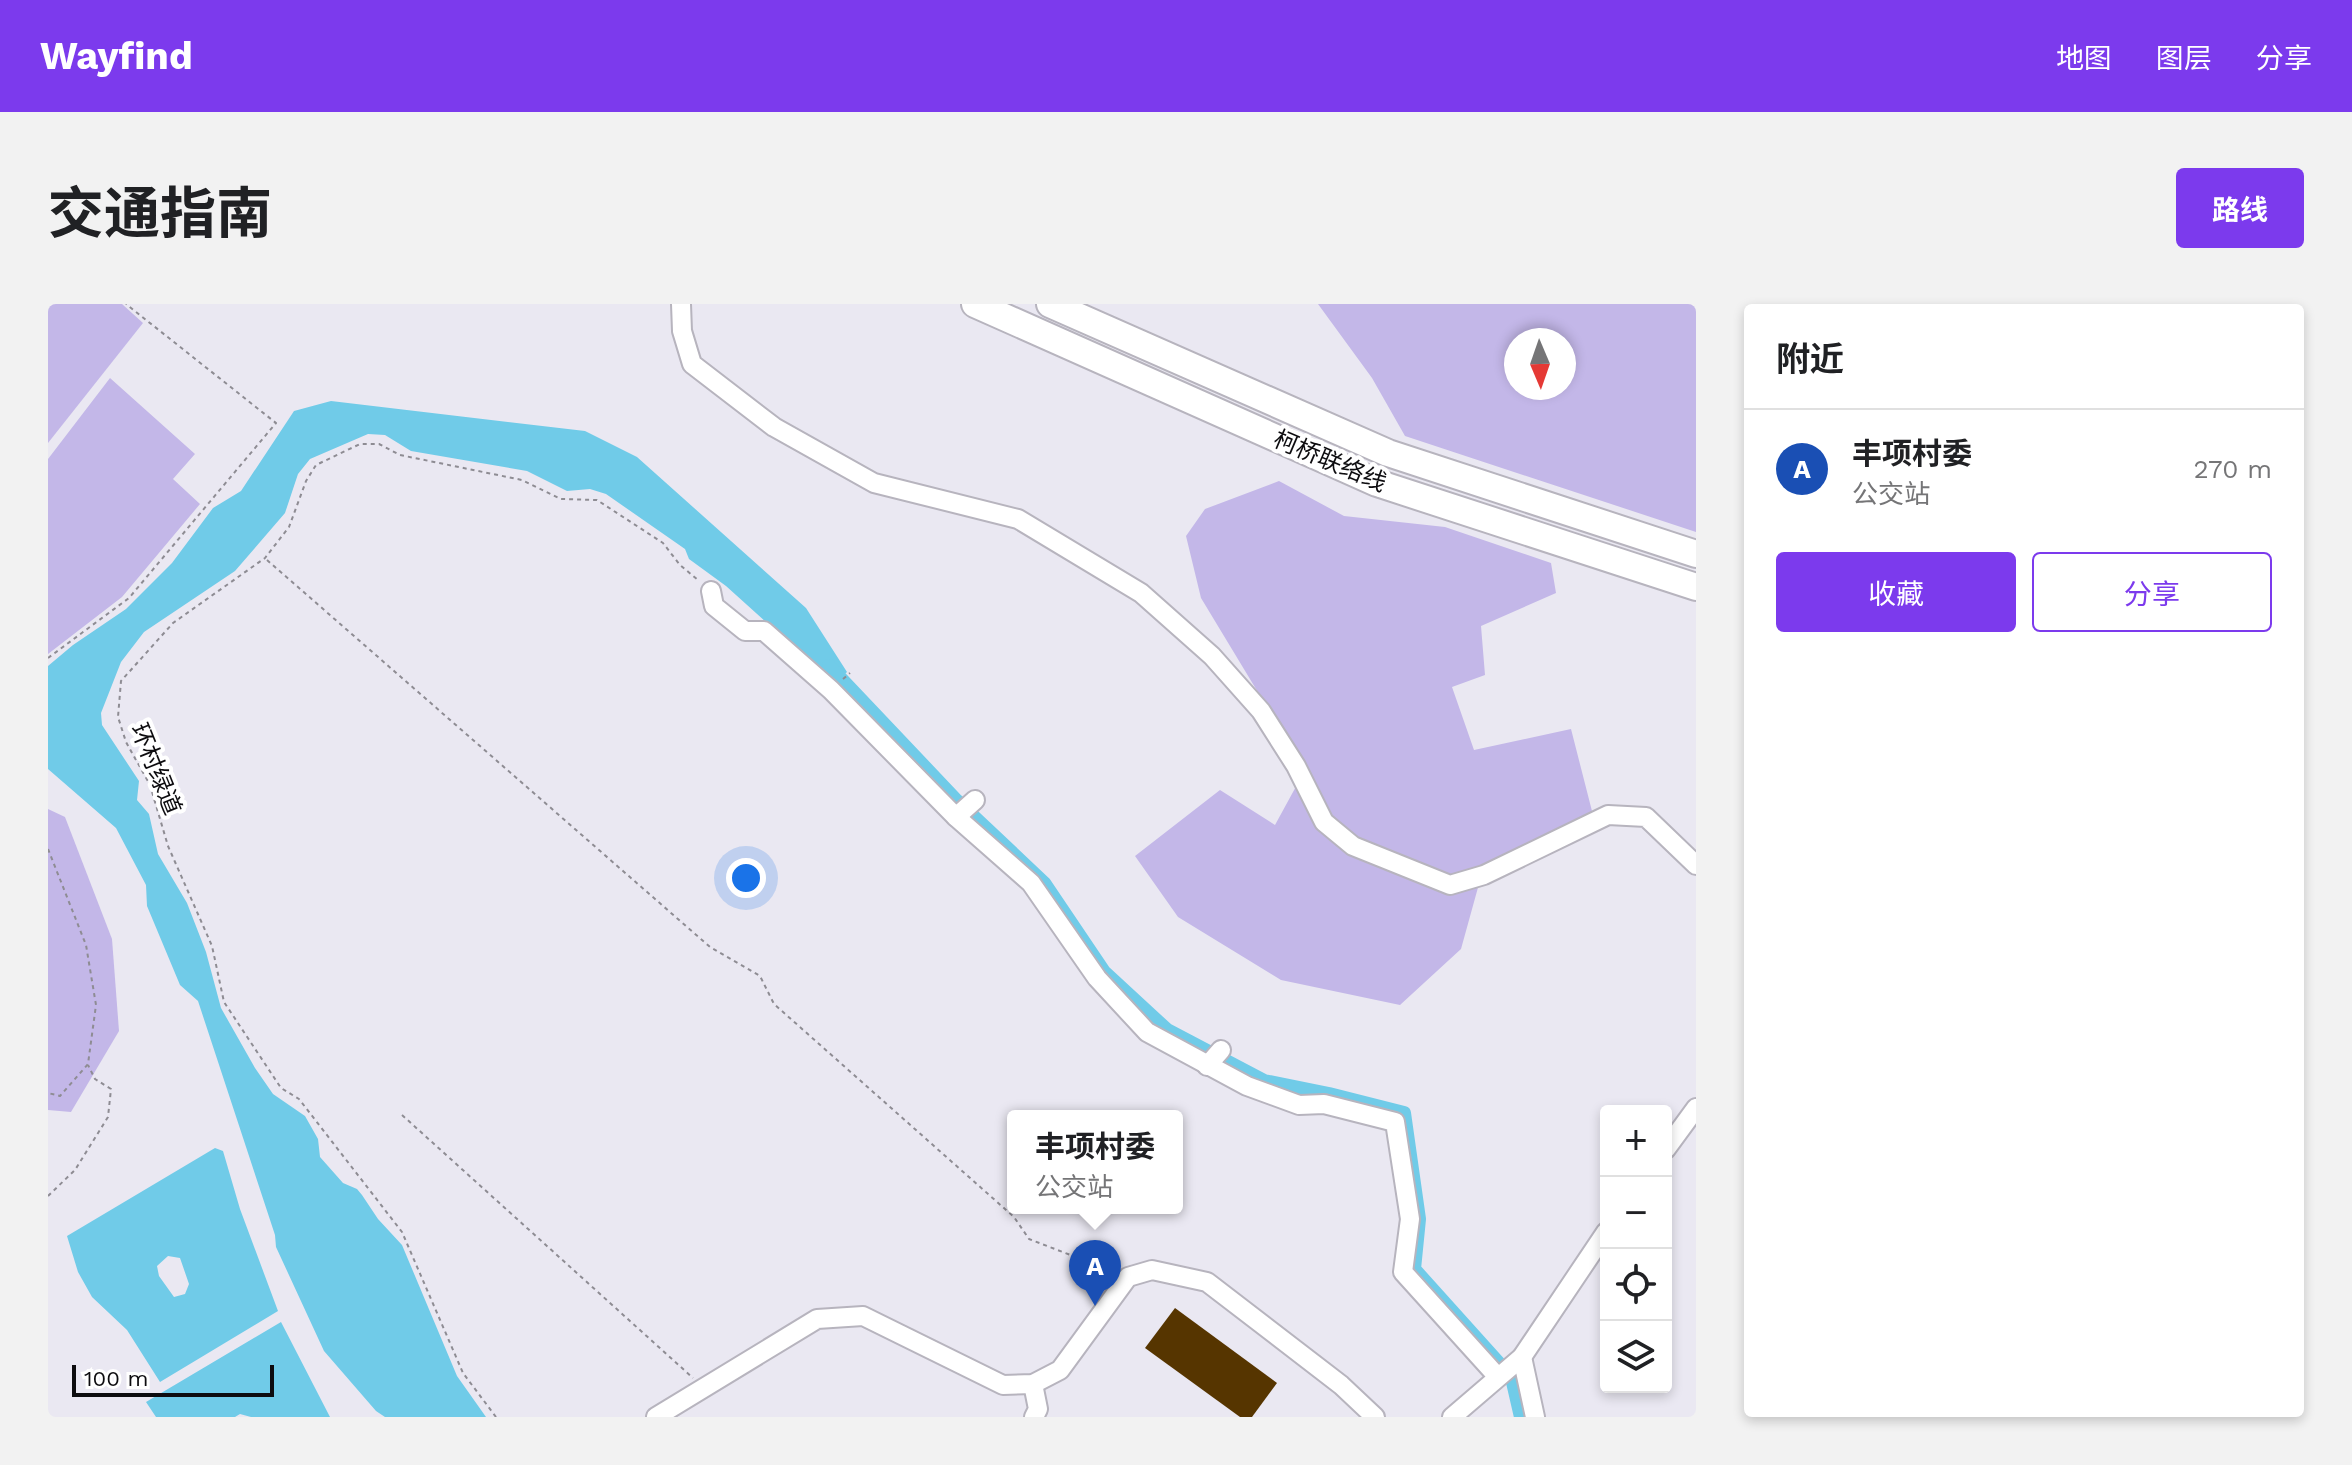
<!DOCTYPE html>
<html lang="zh">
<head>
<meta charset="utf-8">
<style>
  body { margin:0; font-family:"Work Sans","Noto Sans SC",sans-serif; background:#f2f2f2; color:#202124 }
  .controls { position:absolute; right:24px; bottom:24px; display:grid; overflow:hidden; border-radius:8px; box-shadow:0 4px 12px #0003 }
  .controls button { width:72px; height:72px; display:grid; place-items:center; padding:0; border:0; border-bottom:2px solid #e0e0e0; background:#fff; color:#202124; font:40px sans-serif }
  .compass { position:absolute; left:1456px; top:24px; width:72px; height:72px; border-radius:50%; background:#fff; box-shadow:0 4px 12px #0003; rotate:178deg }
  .scale { position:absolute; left:24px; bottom:20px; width:202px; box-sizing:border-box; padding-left:8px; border:4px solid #0d0c0f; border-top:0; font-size:22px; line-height:28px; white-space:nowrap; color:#0d0c0f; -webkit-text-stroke:6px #fff; paint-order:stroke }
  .you { position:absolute; left:698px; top:574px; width:28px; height:28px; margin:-20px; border:6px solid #fff; border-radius:50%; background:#1a73e8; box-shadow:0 0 0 12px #1a73e833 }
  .badge { display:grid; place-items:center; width:52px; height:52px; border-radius:50%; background:#7c3aed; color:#fff; font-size:26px; font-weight:700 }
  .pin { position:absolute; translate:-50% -66px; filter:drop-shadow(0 2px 4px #0008) }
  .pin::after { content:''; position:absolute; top:42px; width:28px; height:24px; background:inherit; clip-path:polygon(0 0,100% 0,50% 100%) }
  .popup { position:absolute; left:959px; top:806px; width:176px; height:104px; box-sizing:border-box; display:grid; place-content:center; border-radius:8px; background:#fff; filter:drop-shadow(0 2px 6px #0005); font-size:26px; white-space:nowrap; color:#757577 }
  .popup b { font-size:30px; color:#202124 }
  .popup::after { content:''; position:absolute; left:50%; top:100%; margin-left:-16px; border:16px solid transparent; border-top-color:#fff }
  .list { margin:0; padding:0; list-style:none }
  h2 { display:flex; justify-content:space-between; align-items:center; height:104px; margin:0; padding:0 32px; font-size:34px }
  h2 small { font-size:26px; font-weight:400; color:#757577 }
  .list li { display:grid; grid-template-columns:52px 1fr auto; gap:24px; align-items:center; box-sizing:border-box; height:120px; padding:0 32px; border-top:2px solid #e0e0e0 }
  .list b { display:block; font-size:30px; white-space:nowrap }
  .list p { margin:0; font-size:26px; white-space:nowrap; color:#757577 }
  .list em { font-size:26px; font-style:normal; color:#757577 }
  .actions { display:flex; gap:16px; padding:24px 32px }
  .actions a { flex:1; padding:18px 0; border:2px solid #7c3aed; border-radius:8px; text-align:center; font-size:28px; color:#7c3aed }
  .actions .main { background:#7c3aed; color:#fff }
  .icon { flex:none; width:44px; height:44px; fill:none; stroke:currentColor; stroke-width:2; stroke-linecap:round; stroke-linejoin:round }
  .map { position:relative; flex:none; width:1648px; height:1113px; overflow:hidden; border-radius:8px }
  header { display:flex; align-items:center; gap:48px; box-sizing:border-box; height:112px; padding:0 40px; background:#7c3aed; color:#fff }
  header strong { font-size:38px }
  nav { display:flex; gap:44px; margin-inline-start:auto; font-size:28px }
  .intro { display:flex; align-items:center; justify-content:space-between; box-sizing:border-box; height:192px; padding:0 48px }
  h1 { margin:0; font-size:56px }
  .button { padding:20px 36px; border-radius:8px; background:#7c3aed; color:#fff; font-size:28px; font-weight:700 }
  main { display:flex; gap:48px; padding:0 48px }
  aside { flex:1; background:#fff; border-radius:8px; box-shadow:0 4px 12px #0003 }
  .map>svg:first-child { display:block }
  .green { fill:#c3b7e8; fill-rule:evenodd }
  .water { fill:#70cbe8; fill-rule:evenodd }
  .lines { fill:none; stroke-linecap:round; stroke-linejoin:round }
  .canal { stroke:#70cbe8; stroke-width:14 }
  .building { fill:#563500 }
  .minor-casing { stroke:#b7b4be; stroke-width:22 }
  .highway-casing { stroke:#b7b4be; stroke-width:30 }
  .path { stroke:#8e8c93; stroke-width:2; stroke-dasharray:4 4; stroke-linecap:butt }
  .minor { stroke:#fff; stroke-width:18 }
  .highway { stroke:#fff; stroke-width:26 }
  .labels { text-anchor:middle; stroke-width:8; stroke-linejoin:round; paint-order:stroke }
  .street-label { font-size:24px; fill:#0d0c0f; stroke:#fff }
</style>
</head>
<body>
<header>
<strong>Wayfind</strong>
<nav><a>地图</a><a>图层</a><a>分享</a></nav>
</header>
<div class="intro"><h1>交通指南</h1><a class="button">路线</a></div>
<main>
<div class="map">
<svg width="1648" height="1113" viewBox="0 0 1648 1113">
  <rect width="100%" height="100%" fill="#eae8f2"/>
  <g class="green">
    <path d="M0,0H74L95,19L0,139Z"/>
    <path d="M1270,0H1648V228L1357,132L1324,74ZM1516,36V84H1468V36Z"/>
    <path d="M62,74L147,150L125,175L152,200L74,293L0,350V155Z"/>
    <path d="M1231,177L1296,212L1397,223L1503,259L1508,289L1433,322L1437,371L1404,383L1426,446L1523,425L1545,511L1434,569L1413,645L1352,701L1233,676L1130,613L1087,552L1172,486L1227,521L1257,466L1153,294L1138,232L1157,205Z"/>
    <path d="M0,505L17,513L64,635L71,727L23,808L0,806Z"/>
  </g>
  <g class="water">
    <path d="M283,97L537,127L589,153L758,304L799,368L784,382L749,346L678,282L641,255L637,245L558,190L542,185L519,187L479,167L363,147L337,131L320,130L262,155L250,170L237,209L187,267L96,328L73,358L53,409L54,421L91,477L89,496L101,510L110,550L139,599L158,648L173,704L207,764L225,790L257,812L270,835L272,853L295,879L309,885L314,891L330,915L354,941L409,1072L438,1113H337L328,1107L276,1047L228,943L227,931L150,697L132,681L99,602L98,581L68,524L0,465V362L25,341L78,305L124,259L165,204L193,187L246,107Z"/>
    <path d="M167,844L175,847L192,905L230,1007L112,1078L79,1026L44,993L30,968L19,932ZM120,952L132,954L141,980L137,990L126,993L111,972L109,962Z"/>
    <path d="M233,1018L282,1113H203L192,1110L187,1113H108L98,1098Z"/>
  </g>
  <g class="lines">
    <path class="canal" d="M781,362L907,495L996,579L1056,668L1119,726L1216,777L1281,790L1356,809L1371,915L1366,965L1464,1074L1473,1113"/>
  </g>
  <path class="building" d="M1127,1004L1229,1079L1204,1113H1192L1097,1044Z"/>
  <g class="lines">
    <defs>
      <g id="minor">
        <path d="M633,0L634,27L644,60L726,123L826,179L970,215L1093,289L1164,352L1213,407L1248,462L1276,518L1305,542L1402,581L1436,571L1560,511L1598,513L1648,561"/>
        <path d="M663,287L666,302L697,327H716L783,386L908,513L983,579L1049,674L1099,728L1199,782L1251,801L1276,800L1347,818L1362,915L1355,968L1449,1072"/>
        <path d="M908,513L927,496"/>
        <path d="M1159,762L1173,746"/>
        <path d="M1618,845L1648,804"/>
        <path d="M1474,1053L1487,1113"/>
        <path d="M985,1080L990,1105L986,1113"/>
        <path d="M608,1113L769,1015L815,1012L955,1081L985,1080L1012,1066L1080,973L1104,966L1159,978L1293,1081L1327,1113"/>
        <path d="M1404,1113L1474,1053L1558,928"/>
      </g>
      <g id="highway">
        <path d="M927,0L1329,179L1648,283"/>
        <path d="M1002,0L1340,149L1648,250"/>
      </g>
    </defs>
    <use href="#minor" class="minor-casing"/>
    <use href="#highway" class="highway-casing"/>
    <g class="path">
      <path d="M219,256L662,643L712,672L726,700L966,913L981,935L1064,967"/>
      <path d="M0,354L81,294L228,119L78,0"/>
      <path d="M795,375L802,369"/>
      <path d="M0,545L38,641L48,701L40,760L12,792L0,789"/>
      <path d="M354,811L645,1074"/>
      <path d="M0,892L27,866L60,813L63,785L47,775L40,761"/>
      <path d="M448,1113L415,1069L354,928L251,795L233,784L176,698L164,642L120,542L102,481L78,438L70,413L73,377L125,319L217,254L241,223L258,177L268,161L312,140H331L352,151L474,176L513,195L549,196L615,239L632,261L650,276"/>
    </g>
    <use href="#minor" class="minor"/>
    <use href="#highway" class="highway"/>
  </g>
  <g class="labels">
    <g class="street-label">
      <text transform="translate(1282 157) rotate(23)" y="8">柯桥联络线</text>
      <text transform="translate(108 465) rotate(68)" y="8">环村绿道</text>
    </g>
  </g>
</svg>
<div class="controls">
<button>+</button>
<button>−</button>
<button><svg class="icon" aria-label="locate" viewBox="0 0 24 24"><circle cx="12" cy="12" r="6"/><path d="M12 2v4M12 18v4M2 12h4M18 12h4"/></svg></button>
<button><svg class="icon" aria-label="layers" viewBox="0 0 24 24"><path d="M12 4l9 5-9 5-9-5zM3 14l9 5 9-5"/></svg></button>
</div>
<svg class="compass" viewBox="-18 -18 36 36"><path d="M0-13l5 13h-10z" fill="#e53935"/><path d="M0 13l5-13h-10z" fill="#757577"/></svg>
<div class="scale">100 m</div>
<div class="you"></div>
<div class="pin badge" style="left:1047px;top:1002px;background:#1a4fb4">A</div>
<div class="popup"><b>丰项村委</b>公交站</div>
</div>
<aside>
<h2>附近<small></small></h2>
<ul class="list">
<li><span class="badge" style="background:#1a4fb4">A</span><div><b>丰项村委</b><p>公交站</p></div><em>270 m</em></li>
</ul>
<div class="actions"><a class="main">收藏</a><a>分享</a></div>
</aside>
</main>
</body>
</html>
